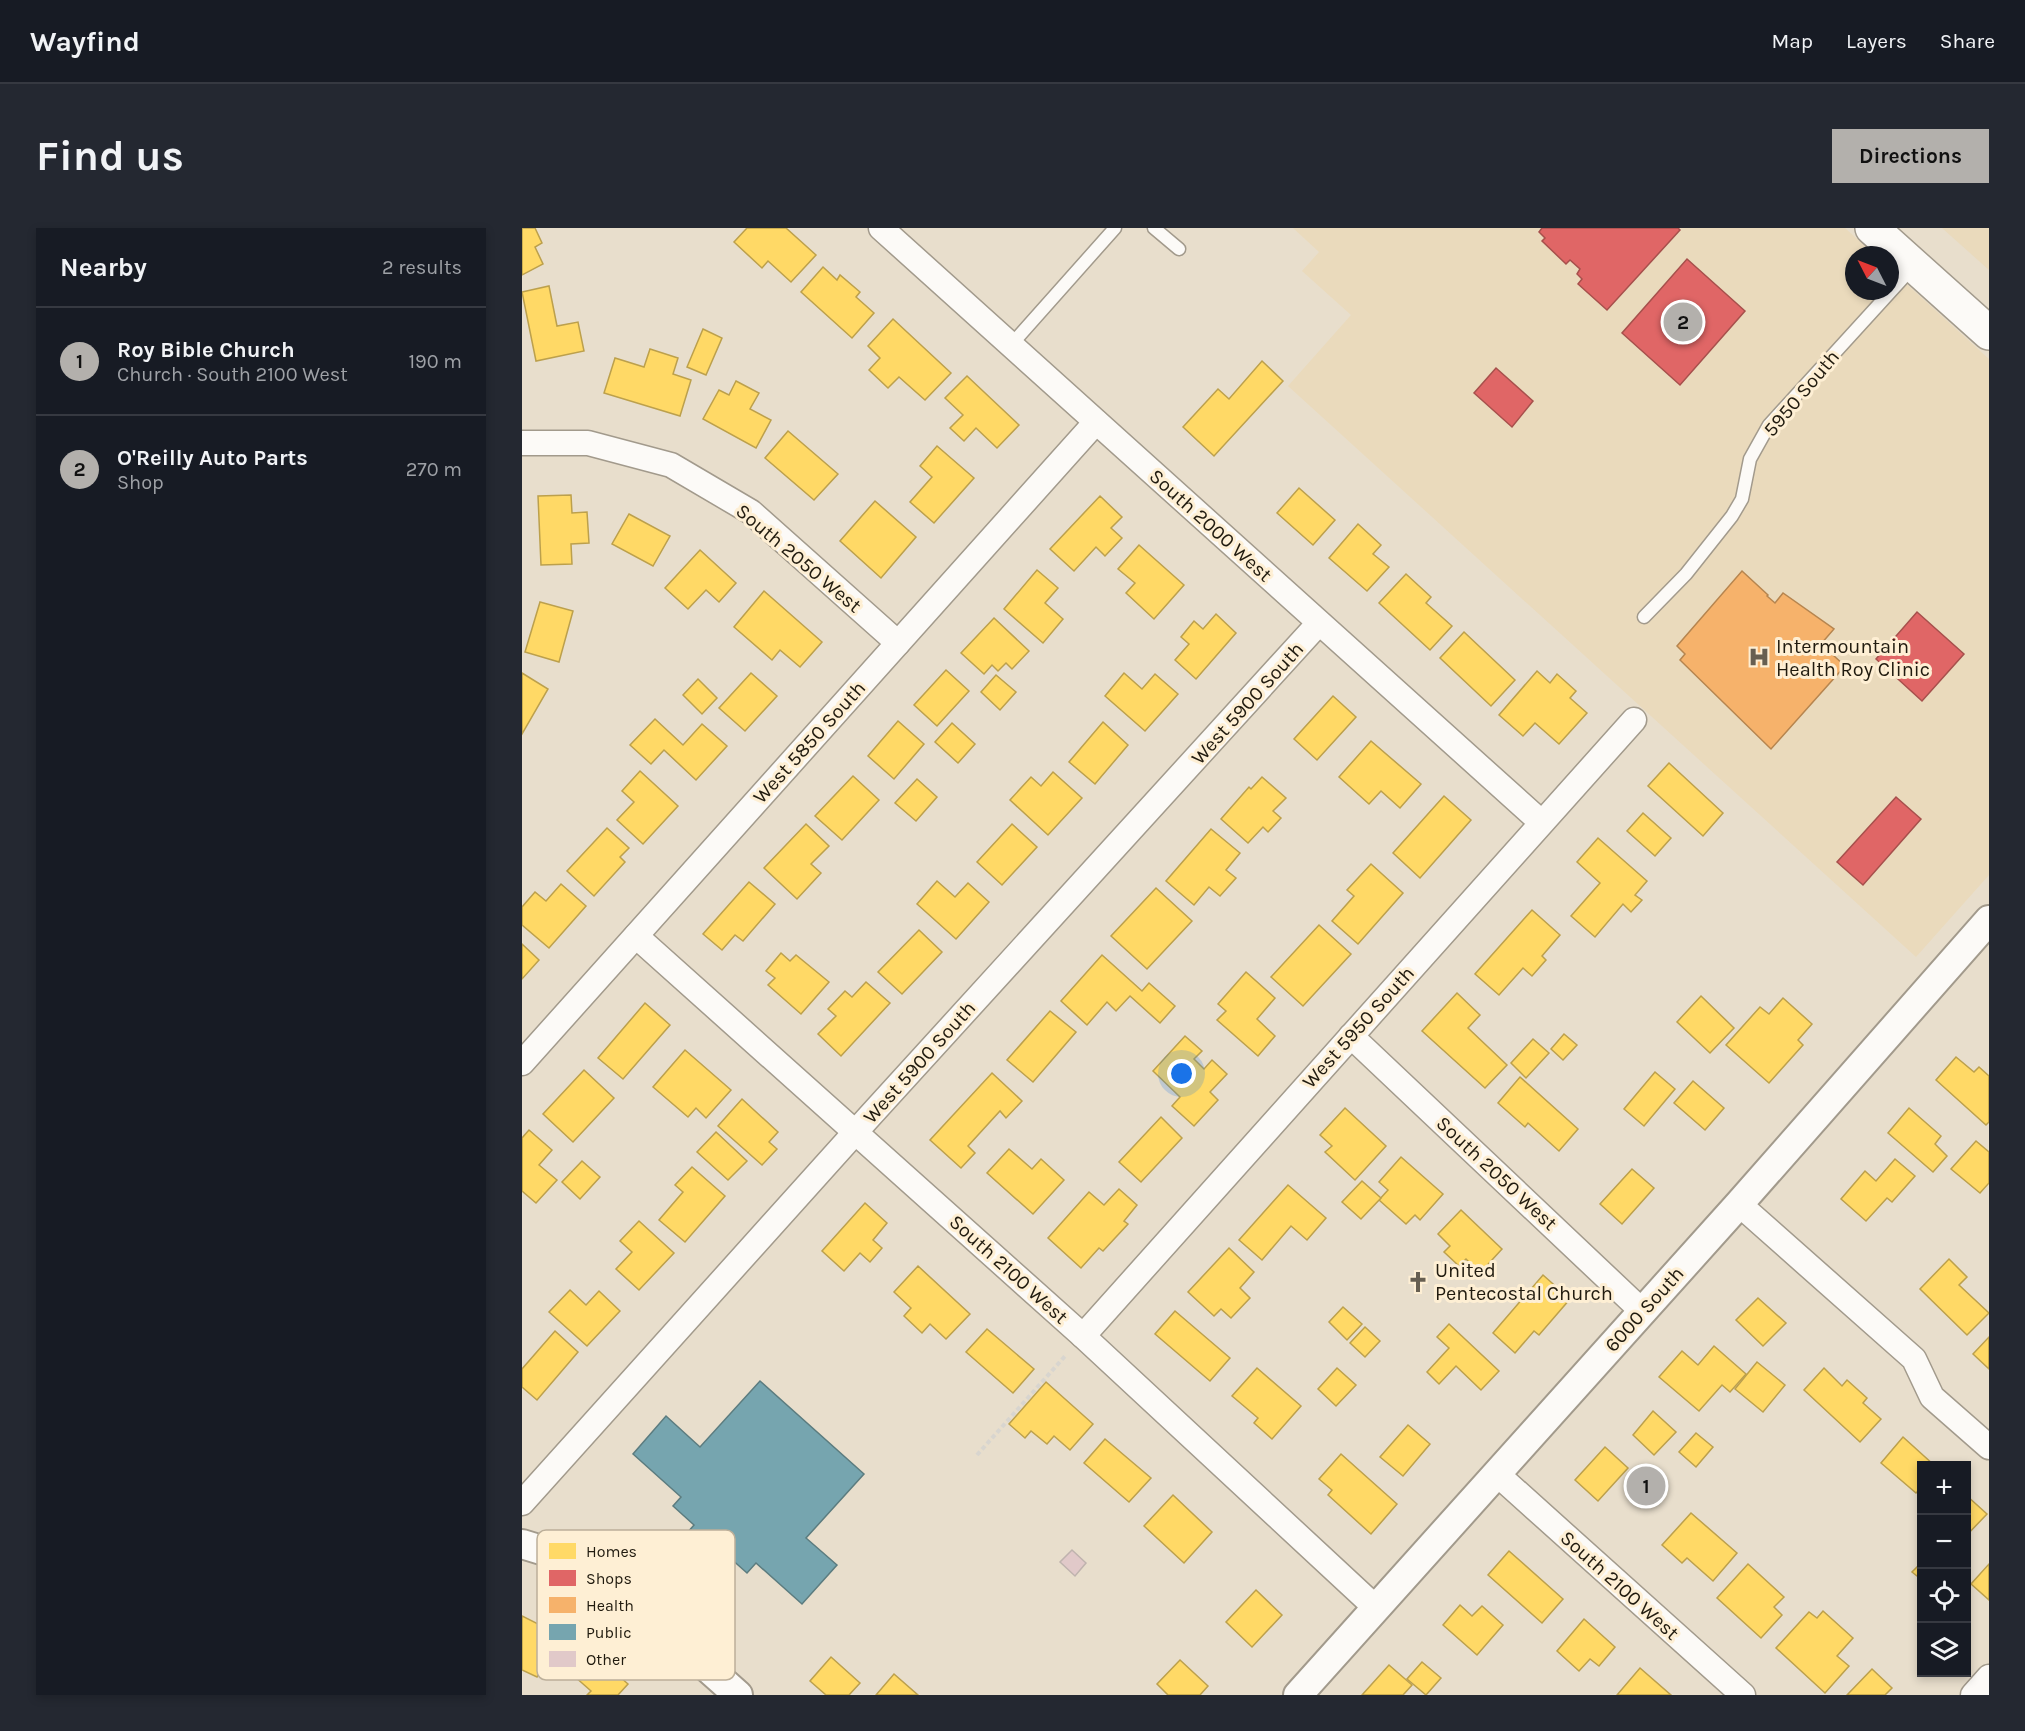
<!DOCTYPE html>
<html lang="en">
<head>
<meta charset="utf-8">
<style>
  body { margin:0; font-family:Karla,sans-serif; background:#242831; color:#f1f3f6 }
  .controls { position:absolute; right:18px; bottom:18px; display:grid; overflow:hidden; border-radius:0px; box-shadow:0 3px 9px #0003 }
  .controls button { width:54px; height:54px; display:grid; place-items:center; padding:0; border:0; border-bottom:2px solid #363941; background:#171b24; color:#f1f3f6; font:30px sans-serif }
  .compass { position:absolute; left:1323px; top:18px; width:54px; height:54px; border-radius:50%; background:#171b24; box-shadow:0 3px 9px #0003; rotate:312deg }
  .you { position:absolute; left:660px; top:846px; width:21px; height:21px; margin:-15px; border:4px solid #fff; border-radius:50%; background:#1a73e8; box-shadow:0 0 0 9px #1a73e833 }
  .badge { display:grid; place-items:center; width:39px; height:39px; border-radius:50%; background:#b3b0ac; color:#111; font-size:20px; font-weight:700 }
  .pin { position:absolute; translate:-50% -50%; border:3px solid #fff; box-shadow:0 2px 6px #0006 }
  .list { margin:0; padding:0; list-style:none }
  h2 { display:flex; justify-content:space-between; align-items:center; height:78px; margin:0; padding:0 24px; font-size:26px }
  h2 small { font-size:20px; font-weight:400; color:#9ea1a6 }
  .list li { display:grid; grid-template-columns:39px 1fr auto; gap:18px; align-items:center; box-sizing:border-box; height:108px; padding:0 24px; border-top:2px solid #363941 }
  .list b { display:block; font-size:22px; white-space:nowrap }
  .list p { margin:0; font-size:20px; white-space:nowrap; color:#9ea1a6 }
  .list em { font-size:20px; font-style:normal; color:#9ea1a6 }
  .icon { flex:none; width:33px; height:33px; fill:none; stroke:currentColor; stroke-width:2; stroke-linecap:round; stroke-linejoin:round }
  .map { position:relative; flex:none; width:1467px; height:1467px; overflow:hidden; border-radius:0px }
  header { display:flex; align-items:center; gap:36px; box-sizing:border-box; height:84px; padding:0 30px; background:#171b24; border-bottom:2px solid #363941 }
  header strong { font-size:28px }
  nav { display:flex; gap:33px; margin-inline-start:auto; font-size:21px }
  .intro { display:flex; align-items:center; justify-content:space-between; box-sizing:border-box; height:144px; padding:0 36px }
  h1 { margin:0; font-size:42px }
  .button { padding:15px 27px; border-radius:0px; background:#b3b0ac; color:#111; font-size:21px; font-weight:700 }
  main { display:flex; gap:36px; padding:0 36px }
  aside { flex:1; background:#171b24; border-radius:0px; box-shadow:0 3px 9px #0003 }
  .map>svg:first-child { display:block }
  .built { fill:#eadabc }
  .homes { fill:#ffd966; stroke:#bca04c; stroke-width:1.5 }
  .shops { fill:#e06666; stroke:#a7504c; stroke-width:1.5 }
  .health { fill:#f6b26b; stroke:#b6854f; stroke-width:1.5 }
  .public { fill:#76a5af; stroke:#5c7c7f; stroke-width:1.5 }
  .building { fill:#e1c9c9; stroke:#bfb3ae; stroke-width:1.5 }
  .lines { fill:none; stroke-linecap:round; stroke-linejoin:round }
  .service-casing { stroke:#a29a8c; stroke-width:15 }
  .minor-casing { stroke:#a29a8c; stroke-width:27 }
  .tertiary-casing { stroke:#a29a8c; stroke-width:32 }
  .secondary-casing { stroke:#a29a8c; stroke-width:36 }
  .path { stroke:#d8d5cf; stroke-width:4; stroke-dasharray:4.5 3; stroke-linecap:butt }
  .service { stroke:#fcfaf7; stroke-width:12 }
  .minor { stroke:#fcfaf7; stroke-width:24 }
  .tertiary { stroke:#fcfaf7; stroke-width:28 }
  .secondary { stroke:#fcfaf7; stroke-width:33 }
  .labels { text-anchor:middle; stroke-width:6; stroke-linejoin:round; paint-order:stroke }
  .street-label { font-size:20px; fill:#211b0f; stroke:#feefd4 }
  .poi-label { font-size:20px; fill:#211b0f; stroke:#feefd4; text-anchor:start }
  .key { fill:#feefd4; stroke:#bcaf99; stroke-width:1.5 }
  .key-label { font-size:16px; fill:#211b0f }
</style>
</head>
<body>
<header>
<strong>Wayfind</strong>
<nav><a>Map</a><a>Layers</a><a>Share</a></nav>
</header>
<div class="intro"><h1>Find us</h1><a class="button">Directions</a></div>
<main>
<aside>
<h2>Nearby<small>2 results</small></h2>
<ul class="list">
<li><span class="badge">1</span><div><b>Roy Bible Church</b><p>Church · South 2100 West</p></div><em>190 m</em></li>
<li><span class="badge">2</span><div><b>O'Reilly Auto Parts</b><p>Shop</p></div><em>270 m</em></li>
</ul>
</aside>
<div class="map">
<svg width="1467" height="1467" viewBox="0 0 1467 1467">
  <rect width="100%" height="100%" fill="#e8decc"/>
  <g class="built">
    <path d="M771,0H1323L1353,27H1332V63H1368V41L1467,131V647L1394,729L766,158L829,87L780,43L797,24Z"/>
    <path d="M1420,0H1467V42Z"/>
  </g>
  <g class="homes">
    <path d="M0,0H13L20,15L13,19L21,36L0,47Z"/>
    <path d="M225,0H264L294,27L269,54L246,33L240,40L212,14Z"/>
    <path d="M301,39L315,52L318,47L338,64L334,69L352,85L330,110L279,64Z"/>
    <path d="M27,58L35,98L56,94L62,123L14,133L0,64Z"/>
    <path d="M371,91L429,145L403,172L377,149L366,160L347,142L358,130L346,118Z"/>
    <path d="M181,101L200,110L184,147L165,139Z"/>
    <path d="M128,121L156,130L151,146L169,152L158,188L82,165L93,130L122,139Z"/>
    <path d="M740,133L761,153L692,228L661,199L696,161L707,171Z"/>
    <path d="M445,148L497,197L475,220L454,200L442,213L428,200L441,187L423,170Z"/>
    <path d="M214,153L237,165L228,181L249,192L234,220L181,191L197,162L207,167Z"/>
    <path d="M266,203L316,246L292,272L243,230Z"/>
    <path d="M415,218L452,250L412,295L388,274L410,249L398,238Z"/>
    <path d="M777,260L813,292L791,317L755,285Z"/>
    <path d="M49,267L50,285L65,284L67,315L49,316L50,336L19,337L16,268Z"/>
    <path d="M578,268L600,289L589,300L600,310L583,328L574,319L552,343L528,321Z"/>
    <path d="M353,273L394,309L359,350L318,313Z"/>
    <path d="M107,286L148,308L131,338L90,316Z"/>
    <path d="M836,296L859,317L851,326L867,339L845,363L807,330Z"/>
    <path d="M617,317L662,357L632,391L604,365L613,355L596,341Z"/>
    <path d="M178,322L214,355L197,374L184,362L166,381L143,360Z"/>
    <path d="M515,342L536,360L523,375L541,391L521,415L482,381Z"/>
    <path d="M884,346L909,369L904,375L930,398L908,422L857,375Z"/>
    <path d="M242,363L300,414L278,439L258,422L250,432L212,399Z"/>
    <path d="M18,374L51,383L37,434L3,424Z"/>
    <path d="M694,386L714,405L674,451L653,432L667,416L659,409L672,393L681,401Z"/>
    <path d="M472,390L507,423L490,441L484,435L476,443L470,437L462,446L439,425Z"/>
    <path d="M942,404L993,452L969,478L918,430Z"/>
    <path d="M424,442L447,463L415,498L392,477Z"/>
    <path d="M1015,443L1028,455L1035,446L1054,463L1048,470L1065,485L1037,516L1013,495L1001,508L977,487Z"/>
    <path d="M0,445L26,461L0,506Z"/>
    <path d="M229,445L255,468L223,503L197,480Z"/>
    <path d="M602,445L620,461L633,446L656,466L623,503L583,468Z"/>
    <path d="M474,447L494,464L478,482L459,464Z"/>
    <path d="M176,451L195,470L180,486L161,467Z"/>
    <path d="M811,468L834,489L795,532L772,511Z"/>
    <path d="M133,491L161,517L180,496L205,518L174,552L142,522L129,536L108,517Z"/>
    <path d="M376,493L402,516L372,551L346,528Z"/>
    <path d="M581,494L606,517L573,556L547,534Z"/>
    <path d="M430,495L453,516L436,535L413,514Z"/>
    <path d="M849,513L899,556L878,580L859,563L847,576L817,549Z"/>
    <path d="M1147,535L1201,585L1181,608L1126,558Z"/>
    <path d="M118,543L156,578L121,616L95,592L112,574L100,563Z"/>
    <path d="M531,544L560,570L526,607L488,572L509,549L519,558Z"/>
    <path d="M331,548L357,572L320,612L293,588Z"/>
    <path d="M740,549L764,570L751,583L759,590L746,604L741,599L726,615L699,591L727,559L729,561Z"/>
    <path d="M395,551L415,569L394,593L373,575Z"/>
    <path d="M922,568L949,592L898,650L871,625Z"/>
    <path d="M1121,585L1149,610L1133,628L1105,603Z"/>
    <path d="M284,596L307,618L289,636L299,645L275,671L242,640Z"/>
    <path d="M490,596L515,619L480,657L455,634Z"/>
    <path d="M85,600L107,620L98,629L103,634L72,668L45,643Z"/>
    <path d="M689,601L718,625L704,642L714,650L698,668L687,659L672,677L644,653Z"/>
    <path d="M1076,610L1125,653L1113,667L1120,672L1109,684L1101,676L1073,709L1049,688L1078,655L1055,634Z"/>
    <path d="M849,636L881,665L836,716L810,693L832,668L825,662Z"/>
    <path d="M415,653L433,669L446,655L467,674L434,711L395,676Z"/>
    <path d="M227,654L253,676L221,713L213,707L200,722L181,706Z"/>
    <path d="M39,656L64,678L27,720L0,697V679L13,664L24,673Z"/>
    <path d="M634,660L670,693L625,741L589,708Z"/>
    <path d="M1010,682L1038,707L1020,728L1024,732L1010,748L1001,740L977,767L953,746Z"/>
    <path d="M797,697L829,726L781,778L749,749Z"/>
    <path d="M397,702L420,724L380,766L356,744Z"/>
    <path d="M0,716L17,732L0,751Z"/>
    <path d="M259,725L268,733L274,727L307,754L279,786L246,757L253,750L244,743Z"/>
    <path d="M580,727L620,763L627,755L653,778L638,795L608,768L594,783L585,774L565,797L539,773Z"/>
    <path d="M724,744L753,770L735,791L753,808L736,828L695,792L704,783L696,776Z"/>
    <path d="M344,754L368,775L319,828L296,806L314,788L306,781L323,763L330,769Z"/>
    <path d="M935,765L958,787L946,800L985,837L963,860L900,803Z"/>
    <path d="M1179,768L1212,800L1188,825L1155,794Z"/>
    <path d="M1261,770L1290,796L1276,812L1281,817L1247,855L1204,817L1238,779L1247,786Z"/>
    <path d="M123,775L148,797L101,851L76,830Z"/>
    <path d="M528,783L554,804L511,854L485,832Z"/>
    <path d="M1042,806L1055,817L1041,832L1029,821Z"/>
    <path d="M663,808L680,823L672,831L682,841L690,832L705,846L688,864L696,872L672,898L650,878L658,869L631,843Z"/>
    <path d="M1011,811L1027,825L1004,850L989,835Z"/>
    <path d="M163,822L209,862L184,890L174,880L166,889L131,859Z"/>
    <path d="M1434,829L1452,844L1457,839L1467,848V894L1464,897L1414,852Z"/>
    <path d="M62,842L92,870L51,914L21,886Z"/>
    <path d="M1133,844L1153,861L1122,898L1102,881Z"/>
    <path d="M470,845L500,873L484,890L478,883L446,918L453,925L439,940L408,912Z"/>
    <path d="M998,849L1056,901L1037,923L1006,895L1003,899L976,875Z"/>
    <path d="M1171,853L1202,880L1183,902L1152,875Z"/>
    <path d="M220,871L256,904L247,914L255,921L240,937L196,898Z"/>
    <path d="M823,880L864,918L833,952L803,924L810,918L798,907Z"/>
    <path d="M1387,880L1419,908L1413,916L1425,928L1411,944L1366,905Z"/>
    <path d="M639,889L660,910L619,954L597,934Z"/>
    <path d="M7,902L30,922L17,937L35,952L14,975L0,963V910Z"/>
    <path d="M194,904L225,933L206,952L175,924Z"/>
    <path d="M1454,913L1467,924V955L1458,965L1429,941Z"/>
    <path d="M487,921L510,941L519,931L542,952L511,986L465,945Z"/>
    <path d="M879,929L921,966L898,992L893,987L884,996L857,972L866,962L857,954Z"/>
    <path d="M1373,931L1393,948L1370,974L1365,970L1344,993L1319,971L1343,943L1354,953Z"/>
    <path d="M60,933L78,949L58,971L40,954Z"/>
    <path d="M170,939L203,968L163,1014L137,992L161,964L153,957Z"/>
    <path d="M1110,941L1132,960L1100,996L1078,976Z"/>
    <path d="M840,953L859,970L839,991L820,974Z"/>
    <path d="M766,957L804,990L785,1012L769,998L740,1032L717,1012Z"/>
    <path d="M597,961L615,977L602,993L606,996L581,1023L577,1020L559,1040L526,1010L567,964L582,977Z"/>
    <path d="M343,975L365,995L351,1012L360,1020L348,1034L338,1025L322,1043L300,1023Z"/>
    <path d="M939,982L980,1021L958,1045L944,1031L937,1038L922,1024L928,1018L916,1006Z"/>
    <path d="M117,993L152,1025L117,1062L94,1041L110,1024L98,1013Z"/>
    <path d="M707,1020L732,1044L718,1060L728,1070L709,1090L699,1081L692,1088L666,1064Z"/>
    <path d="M1427,1031L1445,1049L1437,1057L1467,1085L1445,1107L1398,1061Z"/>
    <path d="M396,1038L448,1086L424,1111L408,1096L400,1105L382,1088L389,1080L372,1064Z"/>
    <path d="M1021,1047L1048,1071L1017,1107L1012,1103L993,1125L971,1105Z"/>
    <path d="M48,1062L64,1077L77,1063L98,1083L65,1118L27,1084Z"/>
    <path d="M1236,1070L1264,1095L1241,1118L1214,1092Z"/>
    <path d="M821,1079L840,1096L825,1112L807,1094Z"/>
    <path d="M653,1083L708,1130L688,1153L633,1106Z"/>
    <path d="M927,1096L977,1143L959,1162L934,1138L917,1156L905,1144L927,1120L915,1109Z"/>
    <path d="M843,1099L858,1113L843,1129L828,1115Z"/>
    <path d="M465,1101L512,1141L491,1165L444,1124Z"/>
    <path d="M33,1103L56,1124L15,1172L0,1159V1141Z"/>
    <path d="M1467,1109V1141L1451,1126Z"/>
    <path d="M1192,1118L1224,1146L1208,1164L1200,1157L1177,1183L1137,1149L1160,1123L1176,1137Z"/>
    <path d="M1235,1134L1263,1157L1241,1184L1213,1161Z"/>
    <path d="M735,1140L779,1178L750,1211L732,1195L736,1190L710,1168Z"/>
    <path d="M815,1140L834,1157L814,1178L796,1161Z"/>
    <path d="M1302,1140L1320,1158L1325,1152L1345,1170L1341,1175L1359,1191L1338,1214L1282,1162Z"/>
    <path d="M524,1154L571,1196L548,1222L532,1208L525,1216L509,1203L503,1210L487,1196Z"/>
    <path d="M1131,1183L1154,1204L1132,1227L1111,1207Z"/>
    <path d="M886,1197L908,1216L881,1248L858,1229Z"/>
    <path d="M1174,1205L1191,1219L1174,1239L1157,1224Z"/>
    <path d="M1381,1209L1413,1238H1400V1259L1394,1265L1359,1235Z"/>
    <path d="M583,1211L629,1250L607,1274L562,1235Z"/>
    <path d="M1083,1219L1106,1240L1076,1273L1053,1252Z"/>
    <path d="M819,1226L875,1276L849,1306L806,1267L810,1262L797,1251Z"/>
    <path d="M651,1267L690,1304L662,1335L622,1298Z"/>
    <path d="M1444,1267L1465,1286L1444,1308Z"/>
    <path d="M1169,1285L1215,1325L1191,1353L1165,1330L1160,1335L1140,1317Z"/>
    <path d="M987,1323L1041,1371L1020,1395L966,1347Z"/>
    <path d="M1400,1334V1352L1390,1344Z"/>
    <path d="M1226,1336L1262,1369L1252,1379L1260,1387L1239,1410L1195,1370Z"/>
    <path d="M1467,1336V1372L1449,1356Z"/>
    <path d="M734,1362L760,1387L730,1419L704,1394Z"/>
    <path d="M938,1377L950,1388L960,1378L981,1397L955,1427L921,1397Z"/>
    <path d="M1301,1383L1331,1410L1315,1428L1327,1438L1303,1465L1254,1420L1287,1384L1295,1390Z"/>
    <path d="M0,1388L36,1406L15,1449L0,1442Z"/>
    <path d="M1062,1391L1093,1419L1077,1438L1068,1431L1057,1443L1035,1423Z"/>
    <path d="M63,1418L106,1456L96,1467H65L69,1463L43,1440Z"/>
    <path d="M309,1429L338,1455L327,1467H304L288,1453Z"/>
    <path d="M658,1432L686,1458L678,1467H646L635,1456Z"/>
    <path d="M900,1434L919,1450L904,1467L885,1451Z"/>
    <path d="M867,1437L890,1457L881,1467H840Z"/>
    <path d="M1118,1440L1149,1467H1095Z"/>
    <path d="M1350,1441L1370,1460L1363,1467H1325Z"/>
    <path d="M372,1446L396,1467H354Z"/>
  </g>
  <g class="shops">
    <path d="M1020,0H1156L1158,2L1085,82L1056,56L1060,51L1055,46L1058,41L1048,32L1044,36L1020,13L1023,10L1017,4Z"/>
    <path d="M1165,31L1223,83L1158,157L1100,105Z"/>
    <path d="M974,140L1011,173L990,199L952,165Z"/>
    <path d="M1395,384L1442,426L1400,473L1354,431Z"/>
    <path d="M1374,569L1399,591L1341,657L1315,634Z"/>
  </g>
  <path class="health" d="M1220,343L1246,367L1245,368L1253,375L1261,365L1312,401L1299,416L1323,438L1249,521L1158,432L1163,426L1155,418Z"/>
  <g class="public">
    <path d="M238,1153L342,1246L284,1310L315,1337L280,1376L234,1335L225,1345L207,1329L194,1344L172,1331L159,1312L172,1297L151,1278L159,1269L111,1226L144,1188L178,1219Z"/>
    <path d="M1118,1246L1136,1262L1123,1277L1105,1260Z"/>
  </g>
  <path class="building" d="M550,1322L564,1335L553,1348L538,1334Z"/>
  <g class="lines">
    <defs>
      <g id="service">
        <path d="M632,0L657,21"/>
        <path d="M489,117L593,0"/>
        <path d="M1122,389L1164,346L1210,288L1220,271L1228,231L1247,197L1391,39"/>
      </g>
      <g id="minor">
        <path d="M359,0L1019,594"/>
        <path d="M0,215H66L149,237L229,284L376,415"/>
        <path d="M114,708L561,1108L854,1380"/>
        <path d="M829,808L1120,1083"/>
        <path d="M0,835L574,194"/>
        <path d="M1217,976L1392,1131L1410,1169L1467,1219"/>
        <path d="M561,1108L1112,492"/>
        <path d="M975,1246L1221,1467"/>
        <path d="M0,1275L347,889L797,395"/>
        <path d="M1451,1467L1467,1449"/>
      </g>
      <g id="tertiary">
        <path d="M0,1316L52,1332L105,1368L216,1467"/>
        <path d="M776,1467L1217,976L1467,692"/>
      </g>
      <path id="secondary" d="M1350,0L1467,105"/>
    </defs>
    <use href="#service" class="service-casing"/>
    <use href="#minor" class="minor-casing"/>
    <use href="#tertiary" class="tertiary-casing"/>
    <use href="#secondary" class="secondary-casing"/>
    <path class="path" d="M455,1227L544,1127"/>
    <use href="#service" class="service"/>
    <use href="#minor" class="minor"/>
    <use href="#tertiary" class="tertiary"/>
    <use href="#secondary" class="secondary"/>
  </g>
  <defs>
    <symbol id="hospital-bare" viewBox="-9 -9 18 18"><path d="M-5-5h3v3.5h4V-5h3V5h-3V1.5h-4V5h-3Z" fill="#675f51" stroke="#feefd4" stroke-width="2.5" paint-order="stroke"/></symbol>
    <symbol id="church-bare" viewBox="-9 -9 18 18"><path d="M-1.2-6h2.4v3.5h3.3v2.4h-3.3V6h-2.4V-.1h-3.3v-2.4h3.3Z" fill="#675f51" stroke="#feefd4" stroke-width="2.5" paint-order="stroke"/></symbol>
  </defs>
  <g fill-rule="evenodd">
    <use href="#hospital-bare" x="1222" y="414" width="30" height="30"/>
    <use href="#church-bare" x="881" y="1039" width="30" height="30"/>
  </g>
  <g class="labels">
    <g class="street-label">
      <text transform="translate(1279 165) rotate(-50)" y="7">5950 South</text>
      <text transform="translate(689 297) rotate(42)" y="7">South 2000 West</text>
      <text transform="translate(277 330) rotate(40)" y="7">South 2050 West</text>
      <text transform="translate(725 475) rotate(-48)" y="7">West 5900 South</text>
      <text transform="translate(287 514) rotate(-48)" y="7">West 5850 South</text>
      <text transform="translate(836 799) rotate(-48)" y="7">West 5950 South</text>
      <text transform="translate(397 834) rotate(-48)" y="7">West 5900 South</text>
      <text transform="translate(975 945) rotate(43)" y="7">South 2050 West</text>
      <text transform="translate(487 1041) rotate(42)" y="7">South 2100 West</text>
      <text transform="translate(1122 1081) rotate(-48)" y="7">6000 South</text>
      <text transform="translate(1098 1357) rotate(42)" y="7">South 2100 West</text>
    </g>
    <g class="poi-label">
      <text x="1254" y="425">Intermountain<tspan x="1254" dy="23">Health Roy Clinic</tspan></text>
      <text x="913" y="1049">United<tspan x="913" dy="23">Pentecostal Church</tspan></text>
    </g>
  </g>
  <rect x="15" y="1302" width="198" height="150" rx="9" class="key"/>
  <rect x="27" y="1315" width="27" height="16" fill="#ffd966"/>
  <rect x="27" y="1342" width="27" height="16" fill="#e06666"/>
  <rect x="27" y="1369" width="27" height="16" fill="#f6b26b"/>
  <rect x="27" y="1396" width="27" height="16" fill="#76a5af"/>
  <rect x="27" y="1423" width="27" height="16" fill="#e1c9c9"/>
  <g class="key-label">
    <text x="64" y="1329">Homes</text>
    <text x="64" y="1356">Shops</text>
    <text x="64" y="1383">Health</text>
    <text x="64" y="1410">Public</text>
    <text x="64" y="1437">Other</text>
  </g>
</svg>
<div class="controls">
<button>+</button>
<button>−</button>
<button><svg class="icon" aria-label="locate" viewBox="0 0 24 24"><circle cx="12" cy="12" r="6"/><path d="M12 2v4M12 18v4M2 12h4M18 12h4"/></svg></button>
<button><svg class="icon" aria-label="layers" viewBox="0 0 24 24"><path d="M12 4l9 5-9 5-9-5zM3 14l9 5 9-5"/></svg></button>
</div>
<svg class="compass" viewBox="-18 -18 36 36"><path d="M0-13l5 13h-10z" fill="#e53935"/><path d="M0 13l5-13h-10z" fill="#9ea1a6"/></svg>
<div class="you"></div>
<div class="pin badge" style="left:1124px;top:1258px">1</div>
<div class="pin badge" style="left:1161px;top:94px">2</div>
</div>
</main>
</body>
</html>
